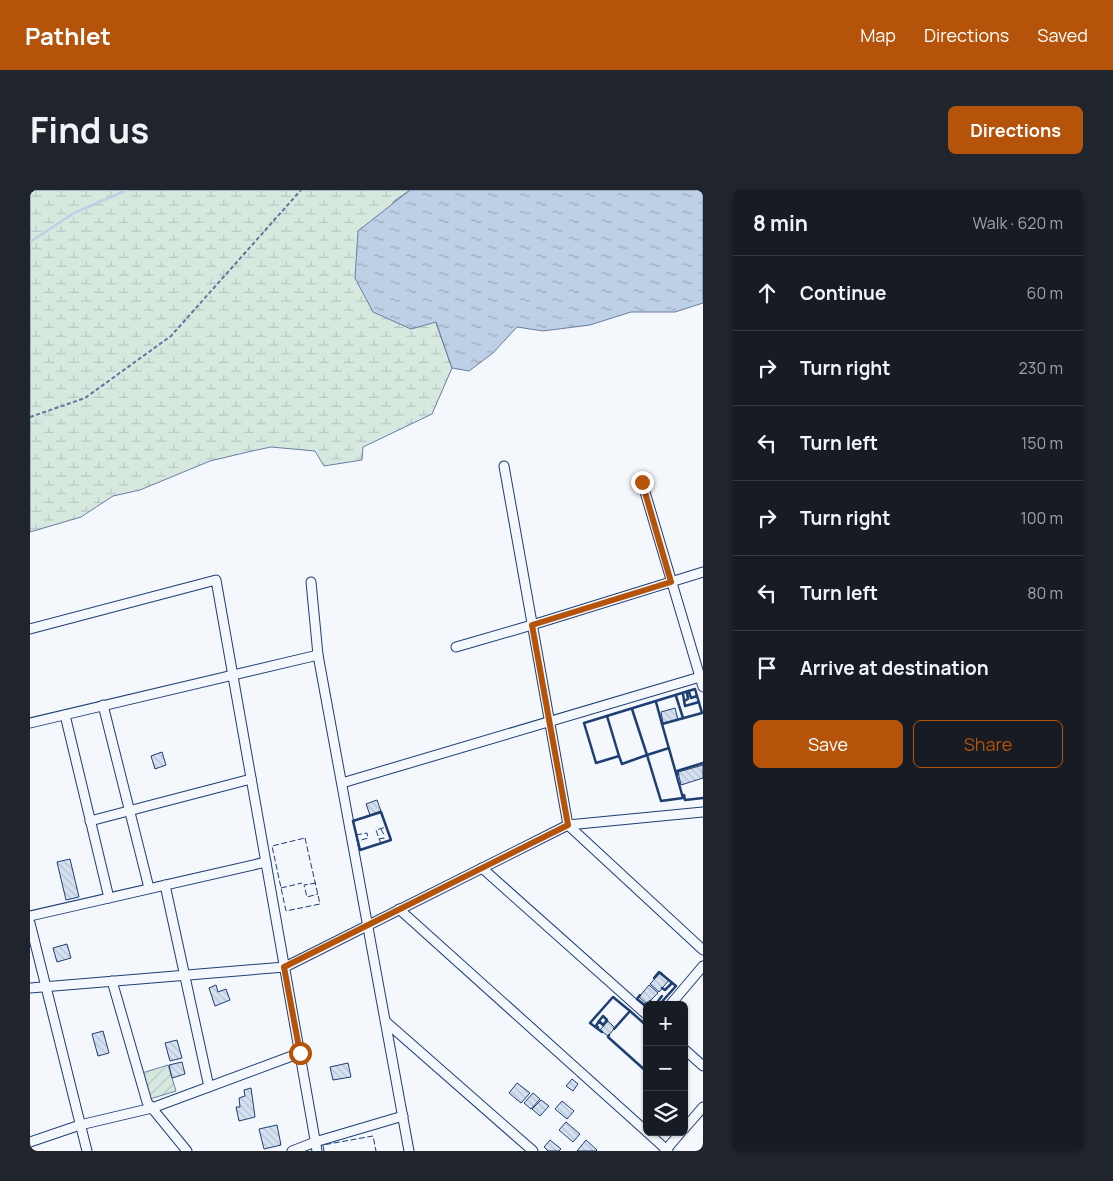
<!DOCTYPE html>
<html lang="en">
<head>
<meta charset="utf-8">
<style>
  body { margin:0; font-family:Manrope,sans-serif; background:#20242c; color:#f1f3f6 }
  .controls { position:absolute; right:15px; bottom:15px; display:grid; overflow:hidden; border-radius:8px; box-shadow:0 1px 4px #0004 }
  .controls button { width:45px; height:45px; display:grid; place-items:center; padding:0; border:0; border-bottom:1px solid #363941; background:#171b24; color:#f1f3f6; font:25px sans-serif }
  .stop { position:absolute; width:15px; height:15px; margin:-11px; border:4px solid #b45309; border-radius:50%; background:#fff }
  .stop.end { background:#b45309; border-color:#fff; box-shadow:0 1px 5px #0008 }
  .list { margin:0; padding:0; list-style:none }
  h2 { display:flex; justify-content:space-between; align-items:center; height:65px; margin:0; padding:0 20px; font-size:21px }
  h2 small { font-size:16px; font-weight:400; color:#9ea1a6 }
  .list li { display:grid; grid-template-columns:32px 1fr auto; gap:15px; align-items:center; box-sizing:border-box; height:75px; padding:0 20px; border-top:1px solid #363941 }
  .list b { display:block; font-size:19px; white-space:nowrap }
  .list em { font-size:16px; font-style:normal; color:#9ea1a6 }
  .actions { display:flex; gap:10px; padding:15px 20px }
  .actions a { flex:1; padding:11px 0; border:1px solid #b45309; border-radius:8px; text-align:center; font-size:18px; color:#b45309 }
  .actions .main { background:#b45309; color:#fff }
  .icon { flex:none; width:28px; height:28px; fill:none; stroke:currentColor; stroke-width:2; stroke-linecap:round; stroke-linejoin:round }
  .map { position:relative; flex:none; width:673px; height:961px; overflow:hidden; border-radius:8px }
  header { display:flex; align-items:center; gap:30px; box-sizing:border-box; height:70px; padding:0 25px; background:#b45309; color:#fff }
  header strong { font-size:24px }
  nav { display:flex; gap:28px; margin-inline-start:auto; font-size:18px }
  .intro { display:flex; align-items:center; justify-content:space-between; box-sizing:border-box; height:120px; padding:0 30px }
  h1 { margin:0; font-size:35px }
  .button { padding:12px 22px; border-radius:8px; background:#b45309; color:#fff; font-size:18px; font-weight:700 }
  main { display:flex; gap:30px; padding:0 30px }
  aside { flex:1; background:#171b24; border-radius:8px; box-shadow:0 1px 4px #0004 }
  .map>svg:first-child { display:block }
  .wetland { fill:url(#wetland-marsh); stroke:#687fa3 }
  .garden { fill:url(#garden-furrows); stroke:#687fa3 }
  .water { fill:url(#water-ripples); stroke:#687fa3 }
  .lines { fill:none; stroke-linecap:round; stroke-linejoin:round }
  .stream { stroke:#bed0e5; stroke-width:2.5 }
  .building { fill:url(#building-back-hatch); stroke:#1d3f73 }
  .street-casing { stroke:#1d3f73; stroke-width:11 }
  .path { stroke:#5e769c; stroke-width:2; stroke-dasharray:4 2.5; stroke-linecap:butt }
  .street { stroke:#f4f7fb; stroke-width:9 }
  .fence { stroke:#1d3f73; stroke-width:1; stroke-dasharray:6 2.5; stroke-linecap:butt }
  .wall { stroke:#1d3f73; stroke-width:2.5 }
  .route { stroke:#b45309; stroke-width:6 }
</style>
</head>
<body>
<header>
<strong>Pathlet</strong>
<nav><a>Map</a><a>Directions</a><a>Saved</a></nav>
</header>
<div class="intro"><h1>Find us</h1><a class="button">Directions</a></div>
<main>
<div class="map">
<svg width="673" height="961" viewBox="0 0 673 961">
  <defs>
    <pattern id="wetland-marsh" width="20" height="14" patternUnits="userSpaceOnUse" patternTransform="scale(1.25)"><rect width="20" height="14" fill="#d7e8df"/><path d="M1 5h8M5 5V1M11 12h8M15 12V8" fill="none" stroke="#b8c8c3"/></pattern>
    <pattern id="garden-furrows" width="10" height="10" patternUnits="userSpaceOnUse" patternTransform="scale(1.25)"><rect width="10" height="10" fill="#d7e8df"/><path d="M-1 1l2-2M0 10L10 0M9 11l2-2" fill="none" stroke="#b8c8c3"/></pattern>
    <pattern id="water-ripples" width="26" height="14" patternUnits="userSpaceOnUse" patternTransform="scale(1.25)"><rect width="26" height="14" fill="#bed0e5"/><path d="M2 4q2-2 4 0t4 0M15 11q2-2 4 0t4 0" fill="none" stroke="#9aaabe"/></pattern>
    <pattern id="building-back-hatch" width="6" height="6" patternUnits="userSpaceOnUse" patternTransform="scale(1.25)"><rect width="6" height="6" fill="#d5e0f0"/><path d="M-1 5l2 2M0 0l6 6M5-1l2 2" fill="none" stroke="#b6c1d1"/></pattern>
  </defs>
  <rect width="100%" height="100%" fill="#f4f7fb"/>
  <path class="wetland" d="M0,0H380L363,12L422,178L402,224L333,257L332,270L294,276L285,261L241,257L222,261L180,271L110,300L83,306L51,327L0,342Z"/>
  <path class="garden" d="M138,875L146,901L120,909L112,883Z"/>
  <path class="water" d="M380,0H673V113L645,122H601L560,135L513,141L487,137L463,163L439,181L422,178L406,132L381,139L343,122L325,88L328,41Z"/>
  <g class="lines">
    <path class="stream" d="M0,52L44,23L97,0"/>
  </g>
  <g class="building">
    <path d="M645,518L648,530L633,533L631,522Z"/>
    <path d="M132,562L136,575L125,579L121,566Z"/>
    <path d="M673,575V588L651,595L648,582Z"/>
    <path d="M347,610L351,621L340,625L336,614Z"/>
    <path d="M40,669L49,707L36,710L27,672Z"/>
    <path d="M37,754L41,768L27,772L23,758Z"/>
    <path d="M631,782L639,790L629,802L620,794Z"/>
    <path d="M186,795L188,802L196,799L200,810L185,816L179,798Z"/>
    <path d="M619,795L628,803L617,814L609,807Z"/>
    <path d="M578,831L585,838L578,846L570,840Z"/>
    <path d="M73,841L79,863L68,866L62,844Z"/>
    <path d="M147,850L152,868L140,871L135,853Z"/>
    <path d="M152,872L155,884L142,888L139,875Z"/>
    <path d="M318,873L321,887L303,890L300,877Z"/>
    <path d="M542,889L548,894L543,901L536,896Z"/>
    <path d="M487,893L500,903L491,913L479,903Z"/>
    <path d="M221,898L225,927L209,931L206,917H210L209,908L215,906L214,900Z"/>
    <path d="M503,903L510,909L501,919L494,913Z"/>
    <path d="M511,910L519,916L510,926L502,919Z"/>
    <path d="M532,911L544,921L537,929L525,919Z"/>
    <path d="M536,932L550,944L543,952L529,940Z"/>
    <path d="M247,935L251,955L234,959L229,939Z"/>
    <path d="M520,950L531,959L529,961H518L514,957Z"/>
    <path d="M556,950L567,960L566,961H547Z"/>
  </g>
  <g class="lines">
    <defs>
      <g id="street">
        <path d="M474,276L538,635L673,760"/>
        <path d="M612,292L673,497"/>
        <path d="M281,392L288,465L379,961"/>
        <path d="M0,439L186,390L287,961"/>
        <path d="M426,457L502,435L673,382"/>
        <path d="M73,515L119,698"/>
        <path d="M35,525L79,708"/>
        <path d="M0,533L288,465"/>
        <path d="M312,593L670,487"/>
        <path d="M60,631L221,589"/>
        <path d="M452,678L617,825"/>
        <path d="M135,695L179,897"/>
        <path d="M369,719L617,942"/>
        <path d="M0,726L236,672"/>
        <path d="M0,733L57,961"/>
        <path d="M82,791L117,912L157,961"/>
        <path d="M0,798L255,777L538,635L673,622"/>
        <path d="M640,815L673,776"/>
        <path d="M356,832L503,961"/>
        <path d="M654,859L673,876"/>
        <path d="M654,939L673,917"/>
        <path d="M617,942L638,961"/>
        <path d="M0,952L50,935L122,918L270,863"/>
        <path d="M262,961L285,952L373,926"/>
        <path d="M635,961L651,942"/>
      </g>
    </defs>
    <use href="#street" class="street-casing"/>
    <path class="path" d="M0,227L55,208L141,146L271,0"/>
    <use href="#street" class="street"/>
    <g class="fence">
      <path d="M351,639L353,643L356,646"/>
      <path d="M326,645L337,643L338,648L328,651"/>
      <path d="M275,648L290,714L256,721L242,656Z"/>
      <path d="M349,649L354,648L355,652"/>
      <path d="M351,654L346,640L356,637"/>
      <path d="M286,693L274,695L277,707L288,704"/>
      <path d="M251,698L272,693"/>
      <path d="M294,961L293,955L343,946L346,961"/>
    </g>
    <g class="wall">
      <path d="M665,499L672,523L632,534L653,608L631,611L617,565L592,574L589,566L566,573L554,533Z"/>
      <path d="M659,502L661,508L667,506"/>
      <path d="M653,504L655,516L669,512"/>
      <path d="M646,506L653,528"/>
      <path d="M654,511L658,509L657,503"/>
      <path d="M626,512L632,534"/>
      <path d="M602,519L617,565L639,558"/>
      <path d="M577,526L589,566"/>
      <path d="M648,584L647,581L673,573"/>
      <path d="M654,605L655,610L673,608"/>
      <path d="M351,622L361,650L330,660L323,631Z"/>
      <path d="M624,788L629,782L646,796L629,815"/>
      <path d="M632,798L635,800L642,793"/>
      <path d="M610,805L607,809L617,817"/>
      <path d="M620,811L625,815L632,806"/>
      <path d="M568,837L566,836L569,831L573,835L577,830L573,826L569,831"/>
      <path d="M584,839L600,821L617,836"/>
      <path d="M572,842L560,833L583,807L600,821"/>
      <path d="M579,845L578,847L617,882"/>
    </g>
  </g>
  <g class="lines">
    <path class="route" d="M270,863L254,777L538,635L502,435L641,392L612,292"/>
  </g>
</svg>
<div class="controls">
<button>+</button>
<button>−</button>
<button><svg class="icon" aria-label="layers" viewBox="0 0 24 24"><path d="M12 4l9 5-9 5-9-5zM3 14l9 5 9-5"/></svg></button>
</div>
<div class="stop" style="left:270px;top:863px"></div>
<div class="stop end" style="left:612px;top:292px"></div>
</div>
<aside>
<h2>8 min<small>Walk · 620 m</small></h2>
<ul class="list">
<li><svg class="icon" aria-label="ahead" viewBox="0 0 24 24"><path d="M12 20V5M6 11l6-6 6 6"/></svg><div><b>Continue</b></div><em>60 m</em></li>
<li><svg class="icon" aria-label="right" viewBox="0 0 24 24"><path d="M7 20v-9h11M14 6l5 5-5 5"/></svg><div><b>Turn right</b></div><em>230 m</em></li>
<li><svg class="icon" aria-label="left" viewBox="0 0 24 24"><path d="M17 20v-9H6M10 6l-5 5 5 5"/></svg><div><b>Turn left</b></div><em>150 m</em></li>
<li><svg class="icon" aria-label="right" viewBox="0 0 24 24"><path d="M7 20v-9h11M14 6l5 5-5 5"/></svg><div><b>Turn right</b></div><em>100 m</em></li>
<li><svg class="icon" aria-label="left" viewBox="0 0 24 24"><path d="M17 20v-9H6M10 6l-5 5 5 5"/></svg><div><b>Turn left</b></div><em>80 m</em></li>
<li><svg class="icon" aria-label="arrive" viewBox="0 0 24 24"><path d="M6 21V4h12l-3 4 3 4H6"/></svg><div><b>Arrive at destination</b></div></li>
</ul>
<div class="actions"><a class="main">Save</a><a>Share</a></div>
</aside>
</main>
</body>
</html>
